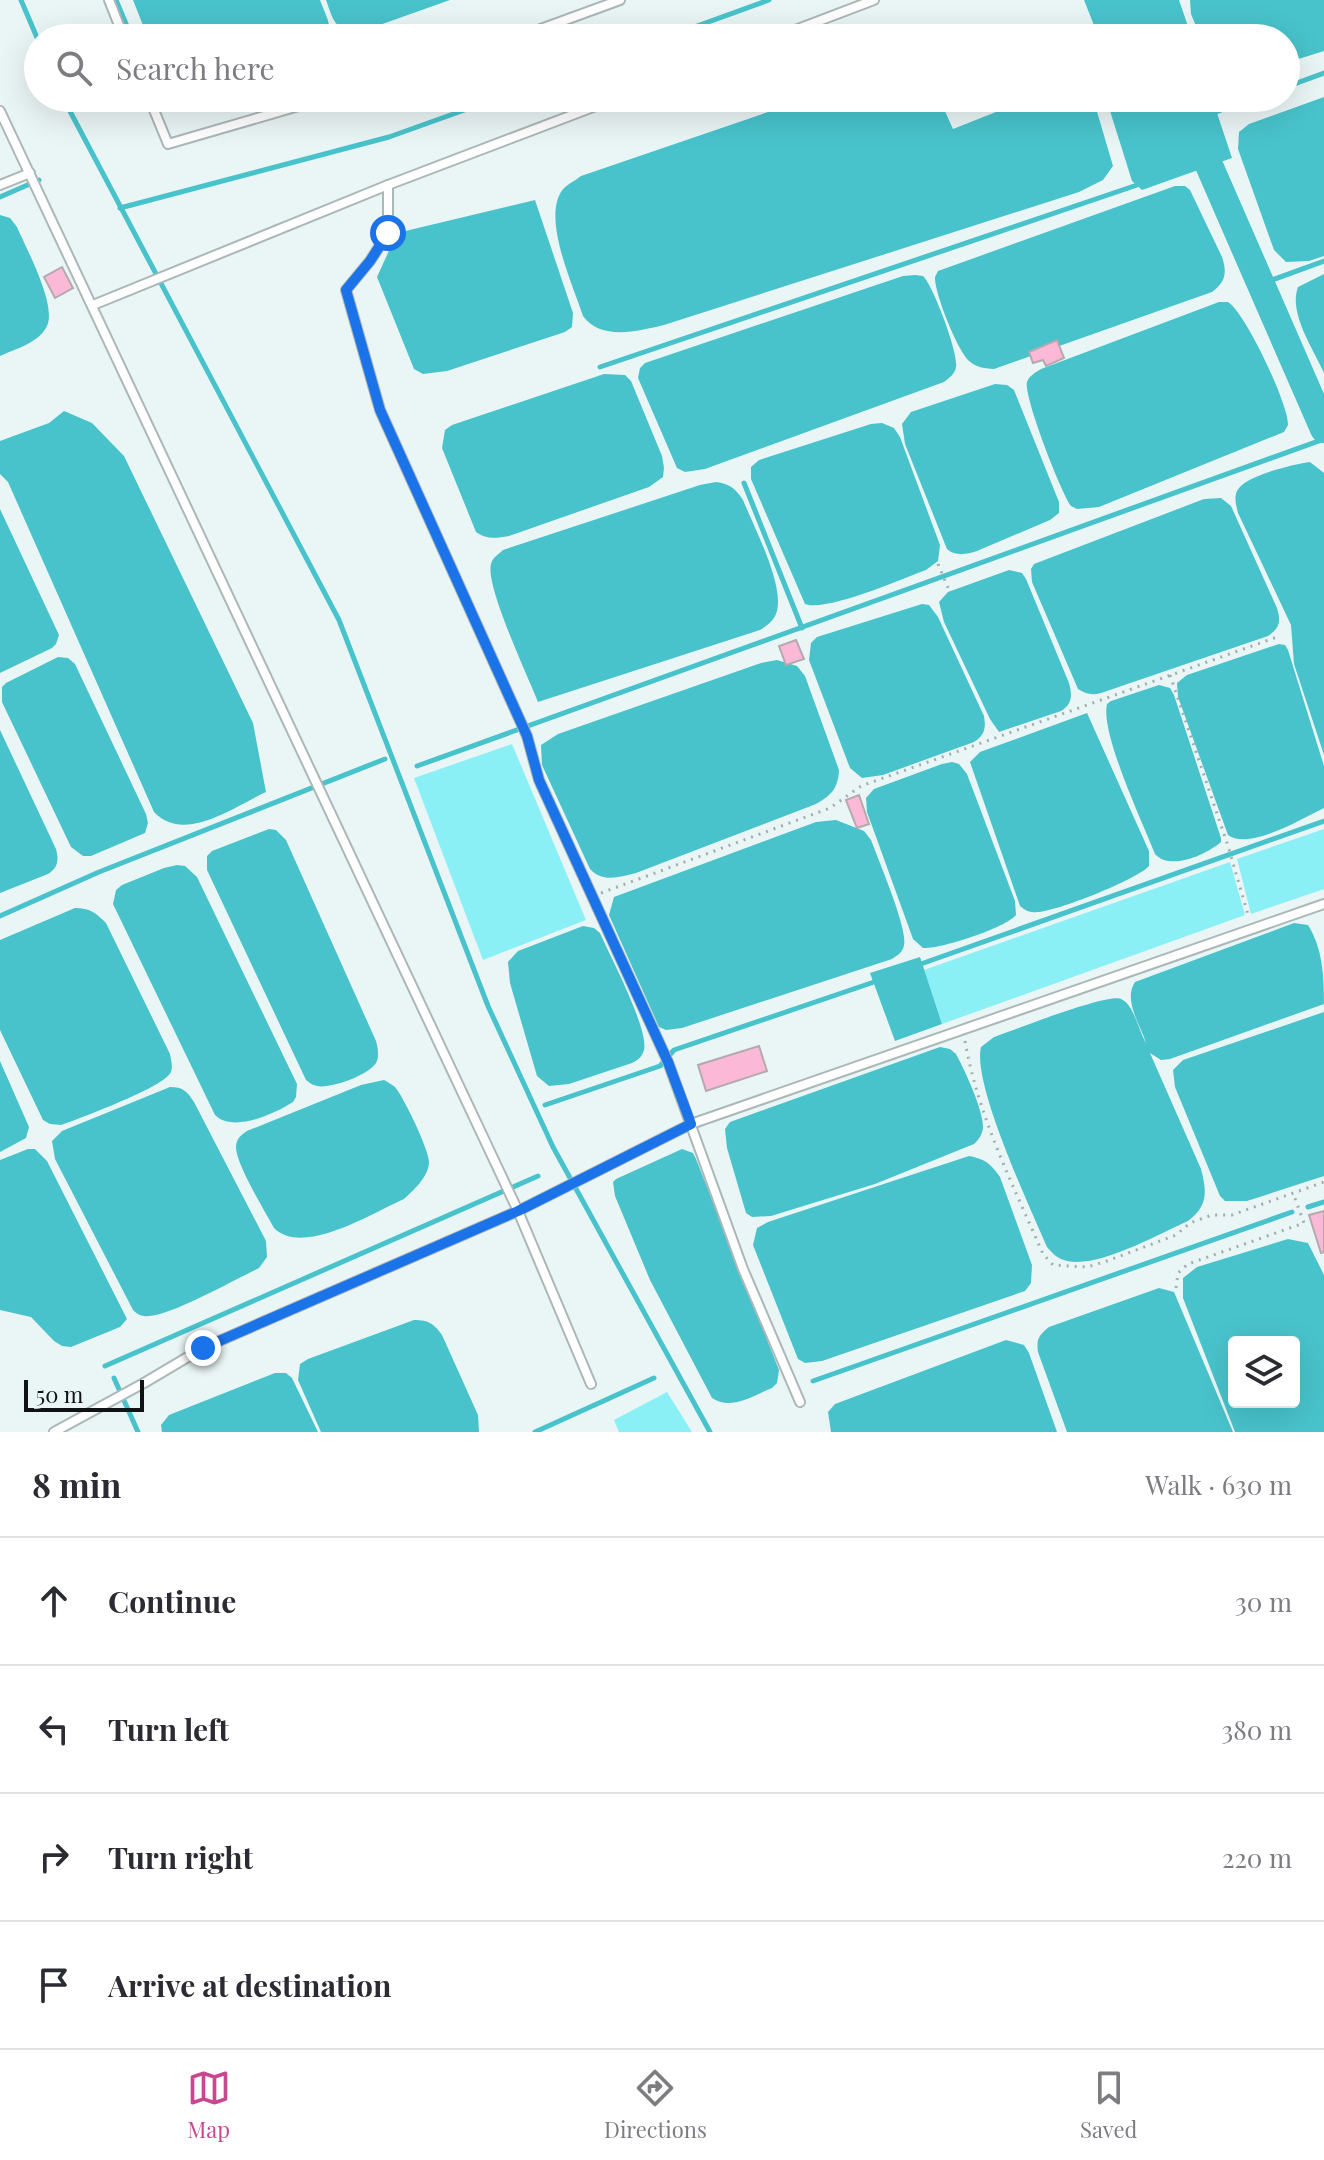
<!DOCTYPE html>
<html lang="en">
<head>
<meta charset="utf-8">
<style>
  body { margin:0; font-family:"Playfair Display",serif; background:#f2f2f3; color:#2b2b33 }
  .controls { position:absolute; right:24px; bottom:24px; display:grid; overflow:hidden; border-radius:8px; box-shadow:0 8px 32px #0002 }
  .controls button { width:72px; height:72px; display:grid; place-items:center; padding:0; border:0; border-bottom:2px solid #e1e1e2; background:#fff; color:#2b2b33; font:40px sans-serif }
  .scale { position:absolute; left:24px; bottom:20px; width:120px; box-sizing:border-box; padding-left:8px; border:4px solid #0f1313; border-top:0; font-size:22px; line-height:28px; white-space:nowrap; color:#0f1313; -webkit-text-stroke:6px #eaf5f6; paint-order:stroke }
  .stop { position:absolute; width:24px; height:24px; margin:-18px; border:6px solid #1a73e8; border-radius:50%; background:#fff }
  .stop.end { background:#1a73e8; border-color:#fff; box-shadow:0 2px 8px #0008 }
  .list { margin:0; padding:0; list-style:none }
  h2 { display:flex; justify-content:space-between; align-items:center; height:104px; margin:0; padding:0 32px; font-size:34px }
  h2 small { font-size:26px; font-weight:400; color:#7c7c81 }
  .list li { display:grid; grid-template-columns:52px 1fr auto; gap:24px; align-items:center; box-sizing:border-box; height:128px; padding:0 32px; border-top:2px solid #e1e1e2 }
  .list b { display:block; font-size:30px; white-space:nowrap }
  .list em { font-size:26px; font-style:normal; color:#7c7c81 }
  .icon { flex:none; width:44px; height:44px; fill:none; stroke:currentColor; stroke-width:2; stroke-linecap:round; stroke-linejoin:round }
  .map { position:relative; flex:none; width:1324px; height:1432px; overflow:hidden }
  .search { position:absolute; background:#fff; box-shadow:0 8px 32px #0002; left:24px; right:24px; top:24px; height:88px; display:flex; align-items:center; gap:20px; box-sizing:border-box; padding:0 28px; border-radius:44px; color:#7c7c81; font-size:30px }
  .sheet { height:616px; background:#fff }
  nav { display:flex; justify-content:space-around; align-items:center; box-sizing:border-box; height:112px; border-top:2px solid #e1e1e2; background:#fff; font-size:22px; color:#7c7c81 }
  nav a { display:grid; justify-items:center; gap:4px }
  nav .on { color:#c94790 }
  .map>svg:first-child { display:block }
  .green { fill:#8af0f6 }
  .water { fill:#48c3cb; fill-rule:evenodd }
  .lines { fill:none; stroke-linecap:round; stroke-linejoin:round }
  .stream { stroke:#48c3cb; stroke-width:5 }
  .river { stroke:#48c3cb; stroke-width:28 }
  .building { fill:#fbb8d7; stroke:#b4aaae; stroke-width:2 }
  .lane-casing { stroke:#acb7b8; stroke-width:12 }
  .path { stroke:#a4adae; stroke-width:3; stroke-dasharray:2 6; stroke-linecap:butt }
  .lane { stroke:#fff; stroke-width:8 }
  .route { stroke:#1a73e8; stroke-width:10 }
</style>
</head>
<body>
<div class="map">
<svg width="1324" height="1432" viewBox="0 0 1324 1432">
  <rect width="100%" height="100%" fill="#eaf5f6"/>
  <g class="green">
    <path d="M512,744L586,920L483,960L414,778Z"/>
    <path d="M1324,829V889L1251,914L1237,859Z"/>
    <path d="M1230,862L1245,915L942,1024L924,970Z"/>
    <path d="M667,1392L692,1432H619L614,1420Z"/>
  </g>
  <g class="water">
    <path d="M133,0H320C324,12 333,25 328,38H148Z"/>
    <path d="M326,0H450L357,33C334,30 333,19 326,0Z"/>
    <path d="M1084,0H1179L1192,38H1099Z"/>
    <path d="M1190,0H1324V51L1286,63V38H1201L1191,14Z"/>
    <path d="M1324,97V256L1309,261L1286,262L1274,250L1238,149L1239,132L1249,124Z"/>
    <path d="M809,98H939L953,129L1031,98H1093L1113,166L1103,180L1079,192L664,325C638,331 601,341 583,316C573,285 543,221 561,192C565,185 575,181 581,176Z"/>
    <path d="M1106,98H1212L1232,158L1142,190L1132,181Z"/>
    <path d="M1175,186H1185L1190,190L1222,257C1227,272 1226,282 1212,292L994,369C984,368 977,368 969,361C957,350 934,292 935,277L938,271Z"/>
    <path d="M535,200L573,313L572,327L565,332L447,371L423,374L414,369L377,277L397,233Z"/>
    <path d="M0,215L10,218L17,227C26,248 57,305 47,326C39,343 15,349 0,356Z"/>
    <path d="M1324,274V373C1314,350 1288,313 1298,287Z"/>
    <path d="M915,275L923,276C933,285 959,354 956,367C955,374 949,378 944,382L705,469L685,472L677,468L638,378L640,368L645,363L903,276Z"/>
    <path d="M1219,302H1228C1245,312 1289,405 1288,425L1284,432L1099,507L1077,509L1071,506C1061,493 1023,395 1027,382C1029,376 1036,372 1041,369Z"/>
    <path d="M604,374L625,375L631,381L662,456L664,468L663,477L649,487L509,536C496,538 487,540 476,532L442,448L445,430L452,425Z"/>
    <path d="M995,384L1007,385L1014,390L1059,502V513L1050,520L977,551C967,554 956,557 947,549L905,444L902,424L911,412Z"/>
    <path d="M64,411L92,423L124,456L253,723L266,792C234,807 184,844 154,812L8,482L0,474V441L49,423Z"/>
    <path d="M882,423L894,428L900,437L940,545L938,561L926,570C901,579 827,612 805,604L751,479V467L759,460L871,424Z"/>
    <path d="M1310,462L1324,473V755L1294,664L1291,625L1238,513C1236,505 1233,495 1239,488C1249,475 1294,464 1310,462Z"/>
    <path d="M716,482C730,484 735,488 743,500C754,527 784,584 777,611C774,621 768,625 760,630L538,702C528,676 485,586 491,564C493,557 498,555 503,550L700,485Z"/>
    <path d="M1221,498L1231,506L1277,608C1281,621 1280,628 1268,636L1107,691C1097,695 1088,696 1078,689L1032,582L1031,569L1034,564L1204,499Z"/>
    <path d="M0,509L59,635L56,644L52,648L0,673Z"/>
    <path d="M1009,570L1022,573L1026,579L1069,683C1072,695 1073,703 1061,711L999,732L990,719L944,622L939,602L948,592Z"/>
    <path d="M922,604L929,605L938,617L984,716C986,728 985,735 974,742L883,775L862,778L850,768L809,660L811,643L817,637Z"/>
    <path d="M1279,644L1285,645L1288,650L1324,766V808C1303,818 1249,851 1228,835L1178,697L1177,683L1187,675Z"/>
    <path d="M58,657L68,658L75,664L146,814L148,823L145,833L91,856H83L71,847L2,702V687L6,683Z"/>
    <path d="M777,660L797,666L805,676L839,770C838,788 832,795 816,804L636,873C619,877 603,883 590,869L542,765L541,745L558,734L761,663Z"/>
    <path d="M1159,685L1170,688L1174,695L1221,838V842C1206,855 1170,871 1155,854C1143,823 1100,733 1107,704L1111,701Z"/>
    <path d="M1087,713L1149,851V866C1138,879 1056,912 1037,912C1030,913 1026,911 1020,906L970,762L980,752Z"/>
    <path d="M0,730L56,849C59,861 58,867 48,874L0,893Z"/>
    <path d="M952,762L959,764L967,774L1015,901L1016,915C1005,928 941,949 923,948L913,939L867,812L866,798L874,789L942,764Z"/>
    <path d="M836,820L864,831L871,840C878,859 908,929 904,945C903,952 898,955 892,959L682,1028L666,1030L659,1027L609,915L614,897L816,822Z"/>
    <path d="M269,829L276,830L286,840L376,1041C378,1048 379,1055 377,1061C372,1074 331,1089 317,1086C312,1085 310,1083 306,1080L207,870V856L212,851Z"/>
    <path d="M177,865L185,866L197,877L297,1084L296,1097L293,1102C274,1114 233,1133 215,1115L113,904L116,890L122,885L164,868Z"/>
    <path d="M75,908C90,908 96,913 106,923L170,1054C171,1060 173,1066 171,1072C165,1086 93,1113 75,1120L61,1125L50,1124L43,1120L0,1030V940Z"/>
    <path d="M1294,923L1308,925C1323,949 1324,977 1324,1004L1170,1059L1161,1060L1150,1053L1201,1169C1207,1192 1208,1206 1188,1221C1158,1234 1100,1268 1067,1261C1058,1259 1053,1254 1047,1247C1030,1207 972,1084 981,1047L994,1037C1014,1030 1108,993 1121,999C1134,1004 1139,1032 1146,1043C1140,1024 1123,1000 1135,982Z"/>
    <path d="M583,926L594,928L600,933C610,956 649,1029 644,1050C642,1057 638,1060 632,1063L569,1084L549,1086L537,1076L510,983L508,962L518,951Z"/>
    <path d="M920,957L942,1024L895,1041L870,973Z"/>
    <path d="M1324,1012V1176L1247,1201H1225L1220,1196L1175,1087L1173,1070L1183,1060Z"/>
    <path d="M940,1047L950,1049L956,1054C965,1071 983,1109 983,1128C982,1135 979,1139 974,1144L875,1184L771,1216L752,1217L746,1213L727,1148L725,1129L730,1122Z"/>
    <path d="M0,1061L29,1127L26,1138L0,1152Z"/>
    <path d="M384,1080C388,1082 391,1084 395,1087C403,1096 430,1151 429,1163C428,1177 414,1190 404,1199C372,1213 303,1257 274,1228C265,1211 235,1163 236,1146C237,1138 241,1135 247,1131L361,1085Z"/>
    <path d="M170,1087C183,1087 187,1091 194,1102L266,1241L267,1257L259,1268C236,1279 170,1316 149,1316C142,1317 138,1315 133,1310L55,1159L52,1141L62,1131Z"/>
    <path d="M28,1149H35L47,1161L127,1319L120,1327L71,1347L62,1346L54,1341L31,1317L0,1310V1160Z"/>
    <path d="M682,1149L693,1153L696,1159L779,1370L777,1383L772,1388C754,1395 731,1411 712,1398L650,1280L615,1196L613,1182L616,1179Z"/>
    <path d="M969,1156C985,1159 991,1164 1000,1177L1032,1265L1031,1283L1025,1291L822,1361L805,1363L798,1359L753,1245L757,1228L768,1222Z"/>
    <path d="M1288,1239L1308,1243L1324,1275V1432H1235L1183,1298V1278L1197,1267ZM1294,1342V1402H1234V1342Z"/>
    <path d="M1159,1288L1174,1292L1233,1432H1067L1038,1352C1036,1339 1039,1335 1049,1327Z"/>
    <path d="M414,1320C429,1320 434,1324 442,1335L478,1415L479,1432H321L298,1380L300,1364L308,1359Z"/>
    <path d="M1006,1340L1024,1345L1029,1353L1057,1432H831L828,1412L835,1404Z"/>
    <path d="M275,1373H286L292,1378L318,1432H162L161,1425L169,1415Z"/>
  </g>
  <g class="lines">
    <g class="stream">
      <path d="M21,0L38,40"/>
      <path d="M116,0L132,38"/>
      <path d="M664,38L769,0"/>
      <path d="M1286,87L1324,73"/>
      <path d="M63,98L339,620L488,1006L553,1147L710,1432"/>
      <path d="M1213,113L1255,98"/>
      <path d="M0,197L39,180"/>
      <path d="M120,208L389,137L498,98"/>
      <path d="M1261,284L1324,261"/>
      <path d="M600,367L1143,183"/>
      <path d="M744,483L802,628"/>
      <path d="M417,766L1324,439"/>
      <path d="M0,916L99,872L385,759"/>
      <path d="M918,965L1324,821"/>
      <path d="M545,1105L660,1066L674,1050L877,981"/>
      <path d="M1308,1207L1324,1202"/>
      <path d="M105,1366L538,1176"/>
      <path d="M114,1378L138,1432"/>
      <path d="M813,1381L1292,1212"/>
      <path d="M535,1432L654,1378"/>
    </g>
    <path class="river" d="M1205,156L1324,429"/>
  </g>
  <g class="building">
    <path d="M62,267L73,288L55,298L44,277Z"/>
    <path d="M1057,340L1064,358L1046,366L1043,360L1033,363L1029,352Z"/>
    <path d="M796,640L804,659L786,665L779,646Z"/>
    <path d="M859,795L869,824L857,828L846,800Z"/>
    <path d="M759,1046L767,1071L706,1091L698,1065Z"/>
    <path d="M1324,1211V1252L1321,1253L1309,1215Z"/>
  </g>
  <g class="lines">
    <defs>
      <g id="lane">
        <path d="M109,0L124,38"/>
        <path d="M516,38L620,0"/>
        <path d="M774,38L874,0"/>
        <path d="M149,98L168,144L326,98"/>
        <path d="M0,111L518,1211L591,1384"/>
        <path d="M0,185L30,173"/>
        <path d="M388,185V233L370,261L346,290L380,410L527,736L539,780L668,1062L743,1269L800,1402"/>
        <path d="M93,305L388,185L617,98"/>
        <path d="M54,1432L144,1383L203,1348L518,1211L691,1124L1324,904"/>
      </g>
    </defs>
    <use href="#lane" class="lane-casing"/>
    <g class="path">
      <path d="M938,564L949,590"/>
      <path d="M1170,675L1228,846L1249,918"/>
      <path d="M601,893L830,808L861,786L1277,637"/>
      <path d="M965,1041C978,1116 1013,1185 1043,1254L1053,1265L1087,1267L1107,1261L1176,1235L1190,1223L1212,1215H1232L1324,1182"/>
      <path d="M1176,1288L1178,1273L1188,1264L1304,1223L1293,1193"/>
    </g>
    <use href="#lane" class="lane"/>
  </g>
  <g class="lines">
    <path class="route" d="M203,1348L518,1211L691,1124L668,1062L539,780L527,736L380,410L346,290L370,261L388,233"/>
  </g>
</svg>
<div class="controls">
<button><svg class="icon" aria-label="layers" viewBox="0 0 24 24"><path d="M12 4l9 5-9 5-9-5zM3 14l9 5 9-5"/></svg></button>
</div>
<div class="scale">50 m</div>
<div class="stop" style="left:388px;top:233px"></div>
<div class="stop end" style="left:203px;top:1348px"></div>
<div class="search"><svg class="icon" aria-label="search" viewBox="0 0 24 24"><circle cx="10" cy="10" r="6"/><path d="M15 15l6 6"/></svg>Search here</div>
</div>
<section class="sheet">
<h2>8 min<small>Walk · 630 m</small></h2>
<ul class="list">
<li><svg class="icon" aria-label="ahead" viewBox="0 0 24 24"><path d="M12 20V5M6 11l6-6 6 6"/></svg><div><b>Continue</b></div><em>30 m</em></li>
<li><svg class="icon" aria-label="left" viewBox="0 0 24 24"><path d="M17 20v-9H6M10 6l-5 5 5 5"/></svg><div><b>Turn left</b></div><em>380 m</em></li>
<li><svg class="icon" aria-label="right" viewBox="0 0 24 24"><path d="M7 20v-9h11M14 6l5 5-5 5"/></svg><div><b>Turn right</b></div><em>220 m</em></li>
<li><svg class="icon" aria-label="arrive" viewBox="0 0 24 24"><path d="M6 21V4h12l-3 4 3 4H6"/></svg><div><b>Arrive at destination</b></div></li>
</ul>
</section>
<nav>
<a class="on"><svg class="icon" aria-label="map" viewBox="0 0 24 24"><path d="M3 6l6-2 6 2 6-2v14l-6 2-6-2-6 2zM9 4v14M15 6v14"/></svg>Map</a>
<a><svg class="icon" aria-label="directions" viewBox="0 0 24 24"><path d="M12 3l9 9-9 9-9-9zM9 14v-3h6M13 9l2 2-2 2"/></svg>Directions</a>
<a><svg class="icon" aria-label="saved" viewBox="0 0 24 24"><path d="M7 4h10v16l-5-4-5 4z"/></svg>Saved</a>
</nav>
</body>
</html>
